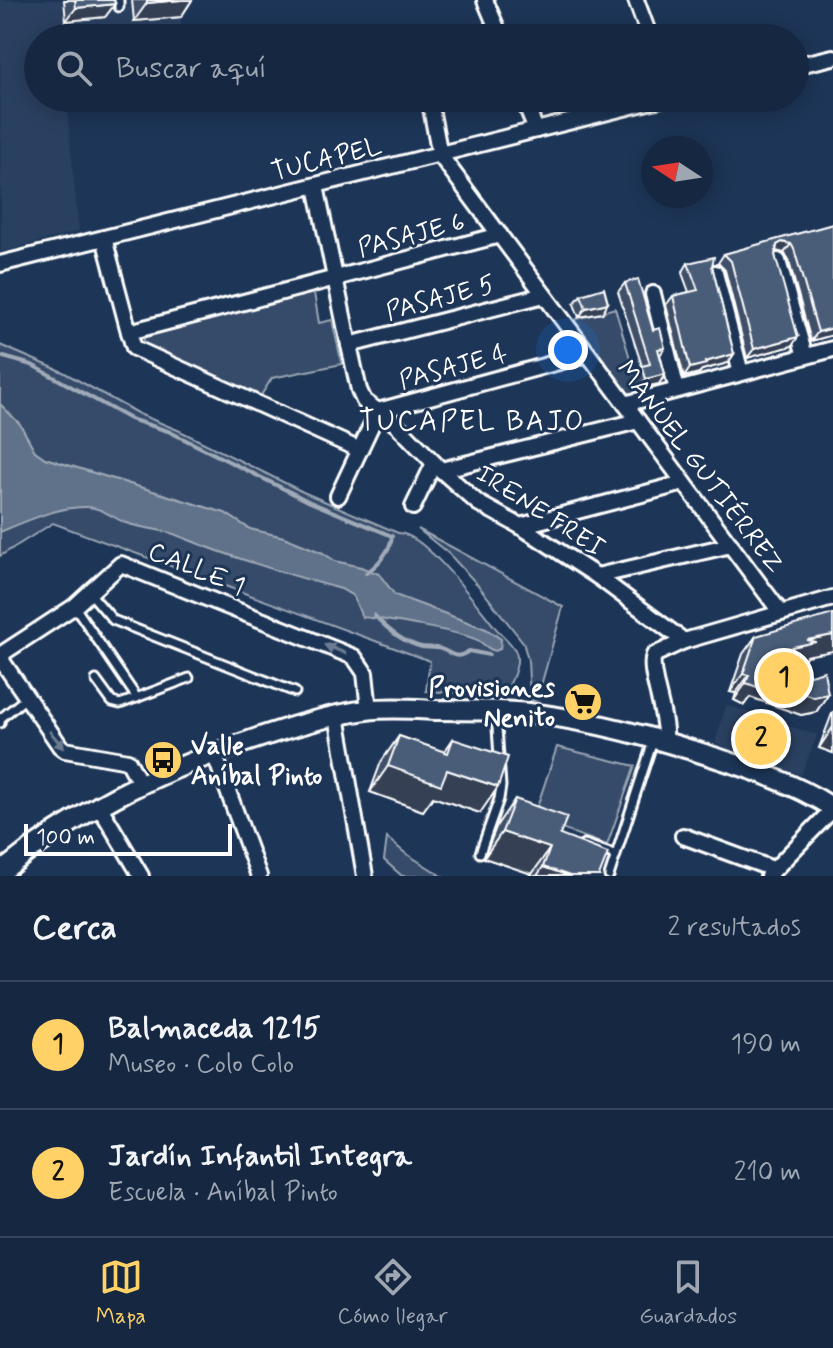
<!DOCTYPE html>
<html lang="es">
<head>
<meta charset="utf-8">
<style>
  body { margin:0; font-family:Mynerve,sans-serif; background:#1f3048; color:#f1f3f6 }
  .compass { position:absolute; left:641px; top:136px; width:72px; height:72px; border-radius:50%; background:#162841; box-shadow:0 4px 20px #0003; rotate:282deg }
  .scale { position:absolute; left:24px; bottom:20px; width:208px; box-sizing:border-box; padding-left:8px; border:4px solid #fff; border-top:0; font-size:22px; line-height:28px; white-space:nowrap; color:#fff; -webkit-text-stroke:6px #1d3557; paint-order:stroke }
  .you { position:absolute; left:568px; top:350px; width:28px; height:28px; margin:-20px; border:6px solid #fff; border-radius:50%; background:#1a73e8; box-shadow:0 0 0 12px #1a73e833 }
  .badge { display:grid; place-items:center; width:52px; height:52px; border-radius:50%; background:#ffd166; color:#111; font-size:26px; font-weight:700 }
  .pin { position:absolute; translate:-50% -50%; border:4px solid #fff; box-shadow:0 2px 8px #0006 }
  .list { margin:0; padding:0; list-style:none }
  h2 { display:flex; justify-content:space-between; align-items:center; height:104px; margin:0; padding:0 32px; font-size:34px }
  h2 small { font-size:26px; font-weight:400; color:#9ea6b1 }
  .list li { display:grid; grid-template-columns:52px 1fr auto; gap:24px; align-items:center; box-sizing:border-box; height:128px; padding:0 32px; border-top:2px solid #35445a }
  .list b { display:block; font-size:30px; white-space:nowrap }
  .list p { margin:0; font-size:26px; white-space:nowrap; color:#9ea6b1 }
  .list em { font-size:26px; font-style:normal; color:#9ea6b1 }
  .icon { flex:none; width:44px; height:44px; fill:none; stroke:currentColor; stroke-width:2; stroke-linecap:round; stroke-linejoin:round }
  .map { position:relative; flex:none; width:833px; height:876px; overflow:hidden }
  .search { position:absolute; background:#162841; box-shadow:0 4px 20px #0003; left:24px; right:24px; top:24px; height:88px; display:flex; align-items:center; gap:20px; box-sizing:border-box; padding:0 28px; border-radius:44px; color:#9ea6b1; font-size:30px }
  .sheet { height:360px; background:#162841 }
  nav { display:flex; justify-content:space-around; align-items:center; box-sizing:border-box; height:112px; border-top:2px solid #35445a; background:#162841; font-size:22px; color:#9ea6b1 }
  nav a { display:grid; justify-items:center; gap:4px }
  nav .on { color:#ffd166 }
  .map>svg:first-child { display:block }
  .built { fill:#2a4161 }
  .green { fill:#364b69; stroke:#9aa5b4; stroke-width:2 }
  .water { fill:#617289; stroke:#a0aab8; stroke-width:2 }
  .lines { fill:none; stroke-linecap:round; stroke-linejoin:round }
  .stream { stroke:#a0aab8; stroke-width:4 }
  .lane-casing { stroke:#fff; stroke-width:13 }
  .street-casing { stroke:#fff; stroke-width:20 }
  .secondary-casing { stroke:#fff; stroke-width:24 }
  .lane { stroke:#1d3557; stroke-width:7 }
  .street { stroke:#1d3557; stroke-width:14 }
  .secondary { stroke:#1d3557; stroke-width:18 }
  .wall { fill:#405068; stroke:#fff; stroke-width:2 }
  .shaded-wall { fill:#344155; stroke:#fff; stroke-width:2 }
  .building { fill:#4a5d79; stroke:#fff; stroke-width:2 }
  .oneway { fill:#6c7c92 }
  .labels { text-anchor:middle; stroke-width:6; stroke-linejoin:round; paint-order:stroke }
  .street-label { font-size:26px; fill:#fff; stroke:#1d3557 }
  .poi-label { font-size:26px; font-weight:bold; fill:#fff; stroke:#1d3557; text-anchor:end }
  .neighbourhood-label { font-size:28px; letter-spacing:2px; fill:#fff; stroke:#1d3557 }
</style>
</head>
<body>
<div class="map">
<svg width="833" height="876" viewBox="0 0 833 876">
  <rect width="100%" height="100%" fill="#1d3557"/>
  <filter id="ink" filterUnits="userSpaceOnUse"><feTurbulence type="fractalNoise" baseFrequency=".0125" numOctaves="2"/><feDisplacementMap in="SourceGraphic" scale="16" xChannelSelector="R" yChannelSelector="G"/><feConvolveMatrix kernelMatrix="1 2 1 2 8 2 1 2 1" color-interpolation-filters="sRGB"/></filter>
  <g filter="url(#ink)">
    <g class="built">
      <path d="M0,0H179L182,28L61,34V38H38V98H66L79,231L1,252Z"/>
      <path d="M726,705L817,735L801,775L715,743Z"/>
    </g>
    <g class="green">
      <path d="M314,293L319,323L332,320L342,364L272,378L260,397L146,348L143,336Z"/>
      <path d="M615,308L640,392L630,395L574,320Z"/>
      <path d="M0,345L63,372L139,414L180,431L303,492L398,533C424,532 477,605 494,626C500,634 510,641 515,650C522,663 510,683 504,696L426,691L430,661L53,523L0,556Z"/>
      <path d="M418,529L563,607L537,700H530L528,660L523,642L477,584L449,554Z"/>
      <path d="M557,747L635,766L607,845L533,819Z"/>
      <path d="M387,838L405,853L442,876H402L384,860Z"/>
    </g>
    <path class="water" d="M0,404L20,424L35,451L45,458L225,513L250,529L284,537L323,553L335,561L361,567L379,574L395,595L486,629L501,639L500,649L495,651C487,649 485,645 479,641C465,632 382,619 362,617L353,596L341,589C286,574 232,558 179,536C163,529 143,529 126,523C113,518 101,507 87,507C58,506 27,521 0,532Z"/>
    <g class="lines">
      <g class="stream">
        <path d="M0,356L32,365L130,419L168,431L310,502L392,536C391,550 378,565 366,573"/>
        <path d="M374,615C386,628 404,643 422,647C428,648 435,647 441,649C454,654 455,660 469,651L489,655"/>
      </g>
      <defs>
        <g id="lane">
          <path d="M119,0V7"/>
          <path d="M90,593L113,620L295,692"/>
          <path d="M75,607L137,698"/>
          <path d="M96,680L112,702L120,704L189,678"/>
          <path d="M0,723L1,718L26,698"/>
          <path d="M584,844L616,855"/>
          <path d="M480,853L499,799L501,786L496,713"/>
          <path d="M609,876L653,741"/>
        </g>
        <g id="street">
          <path d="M485,0L501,38"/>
          <path d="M636,0L650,38"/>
          <path d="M795,66L833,57"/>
          <path d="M429,98L440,155L781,613"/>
          <path d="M523,98L536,130"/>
          <path d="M316,186L349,345L359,390L364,401L397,425L441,470L478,503L520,526L597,576L684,641"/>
          <path d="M104,238L129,332L500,235"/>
          <path d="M778,261L805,356"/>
          <path d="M0,264L664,98"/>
          <path d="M715,273L741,373"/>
          <path d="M653,294L677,390"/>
          <path d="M129,332L134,348L360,450"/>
          <path d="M349,345L544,295"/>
          <path d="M625,404L833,349"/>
          <path d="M441,470L638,421"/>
          <path d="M338,496L378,411L588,354"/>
          <path d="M413,507L434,463"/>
          <path d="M520,526L684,483"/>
          <path d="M597,576L731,545"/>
          <path d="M337,716L365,876"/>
          <path d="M665,742C668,715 647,671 654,655L684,641L833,598"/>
          <path d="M214,753L259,876"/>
          <path d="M140,783L128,761L65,750L60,746L2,661L3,653L75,606L121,564L354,657L365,673L369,710"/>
          <path d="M98,804L141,876"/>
          <path d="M683,836L773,869"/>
          <path d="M768,876L833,809"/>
        </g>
        <path id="secondary" d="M0,873C75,812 153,774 243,743C283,729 324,716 366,710C389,707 414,709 438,710C468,710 499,710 529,713C580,719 633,732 682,747C733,763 788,779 833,808"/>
      </defs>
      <use href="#lane" class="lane-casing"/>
      <use href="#street" class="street-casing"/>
      <use href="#secondary" class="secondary-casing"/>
      <use href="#lane" class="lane"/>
      <use href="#street" class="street"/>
      <use href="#secondary" class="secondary"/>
    </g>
    <g class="wall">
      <path d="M64,0H114L115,4L105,17L66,21Z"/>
      <path d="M132,0H192L181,17L134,21Z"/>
      <path d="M833,224V335L811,341L788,258L784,253L776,251L775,255L792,346L747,358L725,270L718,263L724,254Z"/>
      <path d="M688,263L712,266L734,354L728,363L702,370L699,373L684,377L666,305L673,296L689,292L682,273Z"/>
      <path d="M625,283L665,348L660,355L665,374L659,384L639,388L635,375L642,366L618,292Z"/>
      <path d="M581,295L602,313L579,317L574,304Z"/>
      <path d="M756,636L806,656L804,660L786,664L785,667L828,694L816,712L801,715L750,697L744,705L734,700L736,693L730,692L743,654Z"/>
      <path d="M833,711V753L819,748Z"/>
      <path d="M399,736L444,752L453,739L480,813L433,797L423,811L370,792L381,762Z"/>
      <path d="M515,799L560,835L599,876H531L532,874L484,858L497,825Z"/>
    </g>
    <g class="shaded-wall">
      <path d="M181,0H192L181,17L134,21L147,3Z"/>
      <path d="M115,4L105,17L66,21L76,8Z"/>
      <path d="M782,242L791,244L784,253L776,251L777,245Z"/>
      <path d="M608,303L602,313L579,317L586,308Z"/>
      <path d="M833,328V335L811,341L818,332Z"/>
      <path d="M798,337L792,346L747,358L754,349Z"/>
      <path d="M734,354L728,363L702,370L699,373L684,377L690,368L705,362Z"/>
      <path d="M665,374L659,384L639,388L646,379Z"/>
      <path d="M833,635V651L806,656L804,660L779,665L792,647L807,640Z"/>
      <path d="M743,674L749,675L736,693L730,692Z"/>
      <path d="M760,678L828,694L816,712L801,715L750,697L744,705L734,700L746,683Z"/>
      <path d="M833,727V753L819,748Z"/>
      <path d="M388,766L447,770L498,787L480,813L433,797L423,811L370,792Z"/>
      <path d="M502,832L550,848L532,874L484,858Z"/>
      <path d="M543,867L570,876H537Z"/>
    </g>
    <g class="building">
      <path d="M75,0H114L115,4L76,8Z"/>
      <path d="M147,0H181L147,3Z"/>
      <path d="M833,224V328L818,332L794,249L791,244L782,242L777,245L775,255L798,337L754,349L731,261L724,254Z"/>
      <path d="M714,257L712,266L734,354L705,362L706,364L690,368L673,296L698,290L688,263Z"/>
      <path d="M638,279L653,330L660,328L665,348L658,349L665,374L646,379L642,366L650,364L625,283Z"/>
      <path d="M604,288L608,303L586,308L581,295Z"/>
      <path d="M833,614V635L807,640L816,642L792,647L785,667L810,675L824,671L828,694L814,697L760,678L757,687L746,683L749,675L743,674L756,636Z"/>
      <path d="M399,736L448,753L453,739L508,757L498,787L447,770L441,785L388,766Z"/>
      <path d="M515,799L567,817L560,835L608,853L599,876H570L543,867L550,848L502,832Z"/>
    </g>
    <defs><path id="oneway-solid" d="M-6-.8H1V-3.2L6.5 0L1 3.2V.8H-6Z" transform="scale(2)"/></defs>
    <g class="oneway">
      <use href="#oneway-solid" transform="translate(335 649) rotate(-158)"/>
      <use href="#oneway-solid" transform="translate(57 740) rotate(50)"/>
    </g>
  </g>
  <defs>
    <symbol id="supermarket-disc" viewBox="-11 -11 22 22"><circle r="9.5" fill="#ffd166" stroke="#1d3557"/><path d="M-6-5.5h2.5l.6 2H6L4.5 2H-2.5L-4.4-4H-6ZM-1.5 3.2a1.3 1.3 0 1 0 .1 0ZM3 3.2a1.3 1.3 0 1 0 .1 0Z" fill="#111"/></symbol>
    <symbol id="bus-disc" viewBox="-11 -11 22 22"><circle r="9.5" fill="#ffd166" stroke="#1d3557"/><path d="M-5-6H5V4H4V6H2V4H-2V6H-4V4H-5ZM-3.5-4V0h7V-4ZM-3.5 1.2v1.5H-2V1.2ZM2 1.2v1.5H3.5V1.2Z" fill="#111"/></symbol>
  </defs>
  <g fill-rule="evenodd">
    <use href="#supermarket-disc" x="561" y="680" width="44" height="44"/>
    <use href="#bus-disc" x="141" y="738" width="44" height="44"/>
  </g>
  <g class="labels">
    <g class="street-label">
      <text transform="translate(326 158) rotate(-14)" y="9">TUCAPEL</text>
      <text transform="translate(411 234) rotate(-15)" y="9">PASAJE 6</text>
      <text transform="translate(440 297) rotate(-15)" y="9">PASAJE 5</text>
      <text transform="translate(453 366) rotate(-15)" y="9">PASAJE 4</text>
      <text transform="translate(701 466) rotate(53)" y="9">MANUEL GUTIÉRREZ</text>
      <text transform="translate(541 510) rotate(33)" y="9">IRENE FREI</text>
      <text transform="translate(197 568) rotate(22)" y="9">CALLE 1</text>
    </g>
    <g class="poi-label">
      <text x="555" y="696">Provisiones<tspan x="555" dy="30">Nenito</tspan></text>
      <text x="191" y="754" text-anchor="start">Valle<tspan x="191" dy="30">Aníbal Pinto</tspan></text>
    </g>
    <g class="neighbourhood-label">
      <text x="472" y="430">TUCAPEL BAJO</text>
    </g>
  </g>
</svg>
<svg class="compass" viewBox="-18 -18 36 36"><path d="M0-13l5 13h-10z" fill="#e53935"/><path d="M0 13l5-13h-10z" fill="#9ea6b1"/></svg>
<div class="scale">100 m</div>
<div class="you"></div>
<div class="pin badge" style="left:784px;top:678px">1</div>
<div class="pin badge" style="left:761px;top:739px">2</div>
<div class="search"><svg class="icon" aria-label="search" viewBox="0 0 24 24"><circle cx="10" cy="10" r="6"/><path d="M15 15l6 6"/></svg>Buscar aquí</div>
</div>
<section class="sheet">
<h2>Cerca<small>2 resultados</small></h2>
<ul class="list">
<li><span class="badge">1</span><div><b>Balmaceda 1215</b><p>Museo · Colo Colo</p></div><em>190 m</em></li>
<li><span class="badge">2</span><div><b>Jardín Infantil Integra</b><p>Escuela · Aníbal Pinto</p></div><em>210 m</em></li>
</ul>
</section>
<nav>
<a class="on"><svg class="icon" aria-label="map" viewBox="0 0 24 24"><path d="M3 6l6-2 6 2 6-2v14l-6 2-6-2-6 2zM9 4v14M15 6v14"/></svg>Mapa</a>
<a><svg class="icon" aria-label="directions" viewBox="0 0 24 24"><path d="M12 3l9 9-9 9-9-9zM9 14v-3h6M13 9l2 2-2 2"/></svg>Cómo llegar</a>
<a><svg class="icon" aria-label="saved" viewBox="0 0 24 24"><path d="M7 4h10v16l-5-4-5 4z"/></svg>Guardados</a>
</nav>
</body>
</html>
